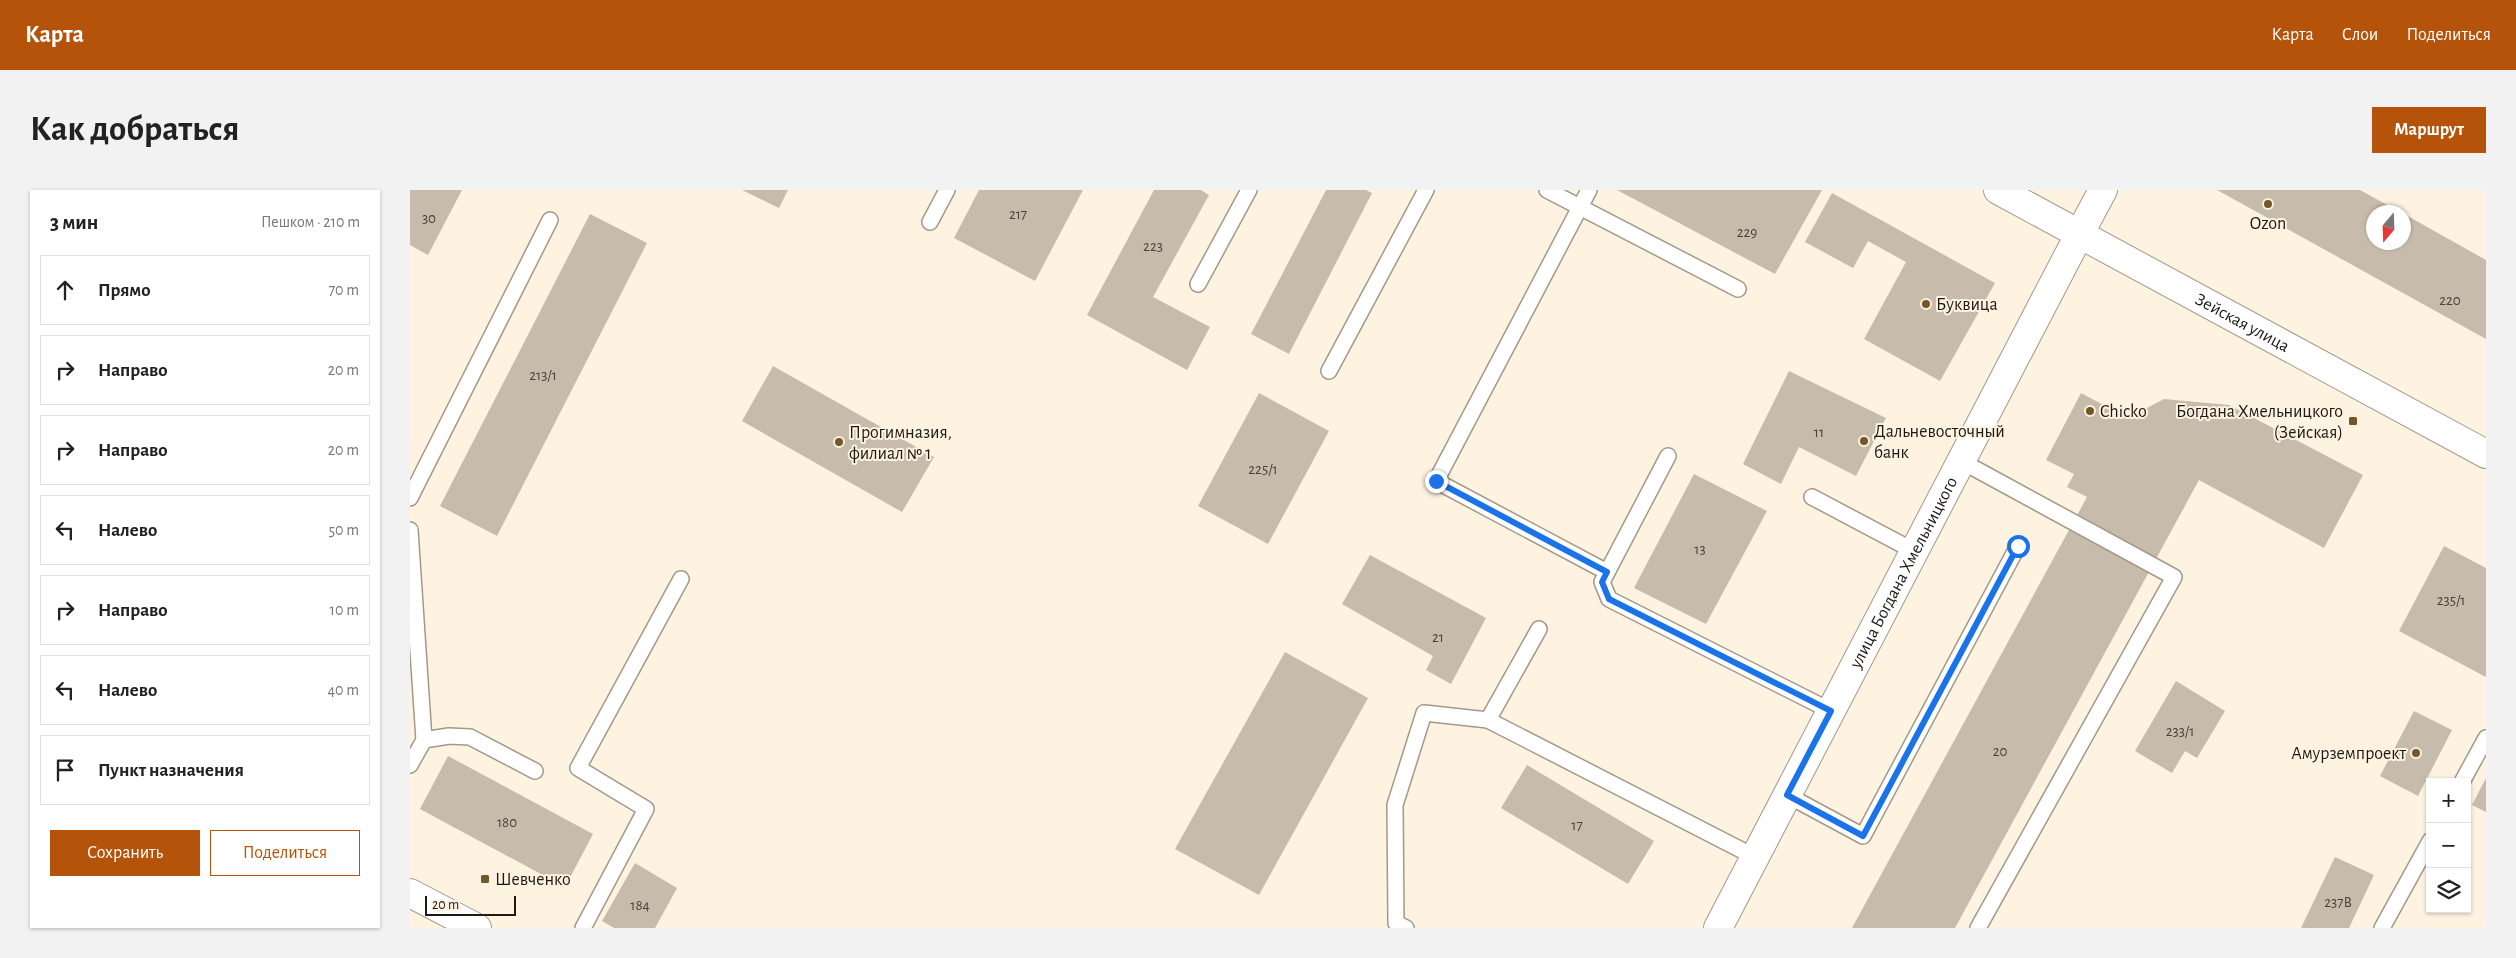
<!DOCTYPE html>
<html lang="ru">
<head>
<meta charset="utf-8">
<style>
  body { margin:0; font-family:"Alegreya Sans",sans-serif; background:#f2f2f2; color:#222 }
  .controls { position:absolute; right:15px; bottom:15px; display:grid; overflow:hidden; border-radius:0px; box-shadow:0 1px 4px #0004 }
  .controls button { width:45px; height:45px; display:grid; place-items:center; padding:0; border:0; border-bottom:1px solid #e0e0e0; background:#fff; color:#222; font:25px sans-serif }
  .compass { position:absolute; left:1956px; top:15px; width:45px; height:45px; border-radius:50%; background:#fff; box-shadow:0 1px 4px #0004; rotate:199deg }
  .scale { position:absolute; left:15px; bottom:12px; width:91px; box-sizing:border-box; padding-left:5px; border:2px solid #1d1913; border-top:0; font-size:14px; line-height:18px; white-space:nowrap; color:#1d1913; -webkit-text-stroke:4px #fef2e1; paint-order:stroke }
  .stop { position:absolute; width:15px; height:15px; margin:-11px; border:4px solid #1a73e8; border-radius:50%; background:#fff }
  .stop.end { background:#1a73e8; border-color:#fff; box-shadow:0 1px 5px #0008 }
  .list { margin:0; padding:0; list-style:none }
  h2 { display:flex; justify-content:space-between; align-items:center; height:65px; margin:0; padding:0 20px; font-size:21px }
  h2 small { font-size:16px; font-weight:400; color:#767676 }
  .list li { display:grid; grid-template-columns:32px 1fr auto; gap:15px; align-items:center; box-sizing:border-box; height:70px; margin:0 10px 10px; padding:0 10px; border:1px solid #e0e0e0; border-radius:0px }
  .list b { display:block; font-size:19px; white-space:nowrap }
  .list em { font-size:16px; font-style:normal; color:#767676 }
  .actions { display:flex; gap:10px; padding:15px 20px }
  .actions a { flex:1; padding:11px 0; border:1px solid #b45309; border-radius:0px; text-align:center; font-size:18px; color:#b45309 }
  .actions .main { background:#b45309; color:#fff }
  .icon { flex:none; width:28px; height:28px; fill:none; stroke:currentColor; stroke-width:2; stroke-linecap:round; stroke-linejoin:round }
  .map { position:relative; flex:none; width:2076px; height:738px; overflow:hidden; border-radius:0px }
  header { display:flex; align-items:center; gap:30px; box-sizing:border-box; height:70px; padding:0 25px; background:#b45309; color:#fff }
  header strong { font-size:24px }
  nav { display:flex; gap:28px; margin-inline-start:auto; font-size:18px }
  .intro { display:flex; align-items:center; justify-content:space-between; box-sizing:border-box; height:120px; padding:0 30px }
  h1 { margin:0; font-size:35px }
  .button { padding:12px 22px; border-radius:0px; background:#b45309; color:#fff; font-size:18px; font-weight:700 }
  main { display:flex; gap:30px; padding:0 30px }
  aside { flex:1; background:#fff; border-radius:0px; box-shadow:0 1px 4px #0004 }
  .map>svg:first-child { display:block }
  .building { fill:#c7bcac }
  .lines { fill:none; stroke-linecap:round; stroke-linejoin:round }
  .service-casing { stroke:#a49989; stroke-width:18 }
  .minor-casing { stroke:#a49989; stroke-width:30 }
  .tertiary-casing { stroke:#a49989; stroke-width:30 }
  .service { stroke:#fff; stroke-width:15 }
  .minor { stroke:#fff; stroke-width:28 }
  .tertiary { stroke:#fff; stroke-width:28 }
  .route { stroke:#1a73e8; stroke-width:6 }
  .poi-dot { fill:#73562a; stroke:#fef2e1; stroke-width:2 }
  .labels { text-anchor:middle; stroke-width:4; stroke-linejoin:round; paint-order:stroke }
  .number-label { font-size:15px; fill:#484239 }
  .poi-label { font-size:18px; fill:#1d1913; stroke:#fef2e1; text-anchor:start }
  .street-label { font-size:18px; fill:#1d1913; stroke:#fef2e1 }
</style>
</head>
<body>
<header>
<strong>Карта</strong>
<nav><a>Карта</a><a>Слои</a><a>Поделиться</a></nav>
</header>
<div class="intro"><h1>Как добраться</h1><a class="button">Маршрут</a></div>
<main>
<aside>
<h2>3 мин<small>Пешком · 210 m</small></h2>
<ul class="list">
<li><svg class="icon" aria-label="ahead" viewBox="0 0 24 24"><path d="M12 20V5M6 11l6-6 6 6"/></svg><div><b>Прямо</b></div><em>70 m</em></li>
<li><svg class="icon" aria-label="right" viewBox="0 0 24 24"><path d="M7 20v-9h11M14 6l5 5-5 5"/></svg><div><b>Направо</b></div><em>20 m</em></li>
<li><svg class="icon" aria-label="right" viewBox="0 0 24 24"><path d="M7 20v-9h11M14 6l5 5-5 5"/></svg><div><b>Направо</b></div><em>20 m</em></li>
<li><svg class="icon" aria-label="left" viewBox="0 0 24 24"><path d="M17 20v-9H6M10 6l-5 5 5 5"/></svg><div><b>Налево</b></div><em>50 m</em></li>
<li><svg class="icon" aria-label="right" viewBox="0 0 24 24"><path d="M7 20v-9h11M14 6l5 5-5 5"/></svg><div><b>Направо</b></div><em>10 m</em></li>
<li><svg class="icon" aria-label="left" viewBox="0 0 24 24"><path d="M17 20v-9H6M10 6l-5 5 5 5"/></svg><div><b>Налево</b></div><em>40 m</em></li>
<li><svg class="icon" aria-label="arrive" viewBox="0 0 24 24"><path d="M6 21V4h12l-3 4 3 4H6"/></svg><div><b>Пункт назначения</b></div></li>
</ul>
<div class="actions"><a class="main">Сохранить</a><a>Поделиться</a></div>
</aside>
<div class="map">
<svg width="2076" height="738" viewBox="0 0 2076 738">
  <rect width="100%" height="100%" fill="#fef2e1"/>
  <g class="building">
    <path d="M0,0H52L18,65L0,55Z"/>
    <path d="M332,0H378L369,18Z"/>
    <path d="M569,0H673L625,91L544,48Z"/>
    <path d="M744,0H791L799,5L743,107L800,137L777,180L677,125Z"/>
    <path d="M916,0H956L962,3L879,164L841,144Z"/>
    <path d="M1207,0H1412L1365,84Z"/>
    <path d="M1807,0H1950L1990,22H1964V52H1994V24L2076,70V149Z"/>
    <path d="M1422,3L1585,93L1530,191L1454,149L1496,72L1458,51L1443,78L1395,52Z"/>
    <path d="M180,24L237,53L87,346L30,316Z"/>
    <path d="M363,176L524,267L492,322L332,231Z"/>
    <path d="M1379,181L1476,228L1446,286L1389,257L1371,294L1333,274Z"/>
    <path d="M849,203L919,241L858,354L788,316Z"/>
    <path d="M1671,203L1718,228L1754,209L1819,215L1953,285L1914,358L1789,290L1545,738H1442L1677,307L1657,297L1664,284L1636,270Z"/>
    <path d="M1284,284L1357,321L1296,434L1224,398Z"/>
    <path d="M2034,356L2076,378V487L1989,441Z"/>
    <path d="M960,365L1076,428L1041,494L1016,480L1023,466L932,414Z"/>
    <path d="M875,462L958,508L849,705L765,659Z"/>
    <path d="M1766,491L1815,521L1787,568L1775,561L1762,583L1725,561Z"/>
    <path d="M2004,521L2042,540L2008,606L1970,586Z"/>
    <path d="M38,566L183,644L155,697L10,619Z"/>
    <path d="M1117,575L1244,651L1218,694L1091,618Z"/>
    <path d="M2076,588V622L2062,615Z"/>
    <path d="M1925,667L1964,685L1939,738H1891Z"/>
    <path d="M225,673L267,698L245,738H204L192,731Z"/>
  </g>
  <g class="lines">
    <defs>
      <g id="service">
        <path d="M1137,0L1328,99"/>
        <path d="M1179,0L1026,291L1197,382"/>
        <path d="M520,32L537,0"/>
        <path d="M788,94L839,0"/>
        <path d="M919,181L1016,0"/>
        <path d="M1258,266L1192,392L1199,409L1421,521"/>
        <path d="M1551,271L1764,387L1568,738"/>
        <path d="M1402,307L1504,361"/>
        <path d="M0,308L140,30"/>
        <path d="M0,340L14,550"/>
        <path d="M1078,530L1345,667"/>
        <path d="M0,575L14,550L39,546L60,547L125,581"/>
        <path d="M2052,592L2076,548"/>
        <path d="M1377,605L1453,646L1608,356"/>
        <path d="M173,738L236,619L168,578L271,389"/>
        <path d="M996,738L986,733L985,615L1014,523L1078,530L1129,439"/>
        <path d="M1972,738L2020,651"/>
      </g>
      <path id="minor" d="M1670,43L1693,0"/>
      <g id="tertiary">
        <path id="s1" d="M1588,0L2076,264"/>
        <path d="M0,703L67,738"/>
        <path id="s2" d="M1308,738L1670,43"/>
      </g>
    </defs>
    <use href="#service" class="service-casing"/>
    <use href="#minor" class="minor-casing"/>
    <use href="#tertiary" class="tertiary-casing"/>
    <use href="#service" class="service"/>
    <use href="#minor" class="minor"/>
    <use href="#tertiary" class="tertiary"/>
  </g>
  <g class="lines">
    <path class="route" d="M1026,291L1197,382L1192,392L1199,409L1421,521L1377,605L1453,646L1608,356"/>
  </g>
  <g class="poi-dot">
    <circle cx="1858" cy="14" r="5"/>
    <circle cx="1516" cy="114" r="5"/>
    <circle cx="1680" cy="221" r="5"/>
    <rect x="1938" y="226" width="10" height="10" rx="2.5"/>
    <circle cx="1454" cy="251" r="5"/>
    <circle cx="429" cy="252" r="5"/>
    <circle cx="2006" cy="563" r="5"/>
    <rect x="70" y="684" width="10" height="10" rx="2.5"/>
  </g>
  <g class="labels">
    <g class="number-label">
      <text x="608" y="29">217</text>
      <text x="19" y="33">30</text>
      <text x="1337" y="47">229</text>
      <text x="743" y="61">223</text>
      <text x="2040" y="115">220</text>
      <text x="133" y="190">213/1</text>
      <text x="1409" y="247">11</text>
      <text x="853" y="284">225/1</text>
      <text x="1290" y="364">13</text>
      <text x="2041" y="415">235/1</text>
      <text x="1028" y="452">21</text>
      <text x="1770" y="546">233/1</text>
      <text x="1590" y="566">20</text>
      <text x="97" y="637">180</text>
      <text x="1167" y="640">17</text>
      <text x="1928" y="717">237В</text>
      <text x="230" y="720">184</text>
    </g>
    <g class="poi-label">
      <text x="1858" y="39" text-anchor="middle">Ozon</text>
      <text x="1526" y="120">Буквица</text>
      <text x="1690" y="227">Chicko</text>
      <text x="1933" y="227" text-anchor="end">Богдана Хмельницкого<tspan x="1933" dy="21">(Зейская)</tspan></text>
      <text x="1464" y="247">Дальневосточный<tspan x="1464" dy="21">банк</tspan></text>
      <text x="439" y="248">Прогимназия,<tspan x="439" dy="21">филиал № 1</tspan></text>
      <text x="1996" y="569" text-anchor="end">Амурземпроект</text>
      <text x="85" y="695">Шевченко</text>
    </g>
    <g class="street-label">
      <text dy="6" stroke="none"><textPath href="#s1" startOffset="278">Зейская улица</textPath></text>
      <text dy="6" stroke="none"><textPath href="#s2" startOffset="401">улица Богдана Хмельницкого</textPath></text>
    </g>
  </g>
</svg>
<div class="controls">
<button>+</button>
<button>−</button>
<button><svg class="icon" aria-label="layers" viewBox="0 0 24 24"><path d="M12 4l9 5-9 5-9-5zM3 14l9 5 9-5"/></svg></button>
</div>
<svg class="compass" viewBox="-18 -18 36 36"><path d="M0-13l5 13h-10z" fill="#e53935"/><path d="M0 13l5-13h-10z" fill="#767676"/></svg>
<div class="scale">20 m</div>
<div class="stop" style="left:1608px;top:356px"></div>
<div class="stop end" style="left:1026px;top:291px"></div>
</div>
</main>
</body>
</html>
